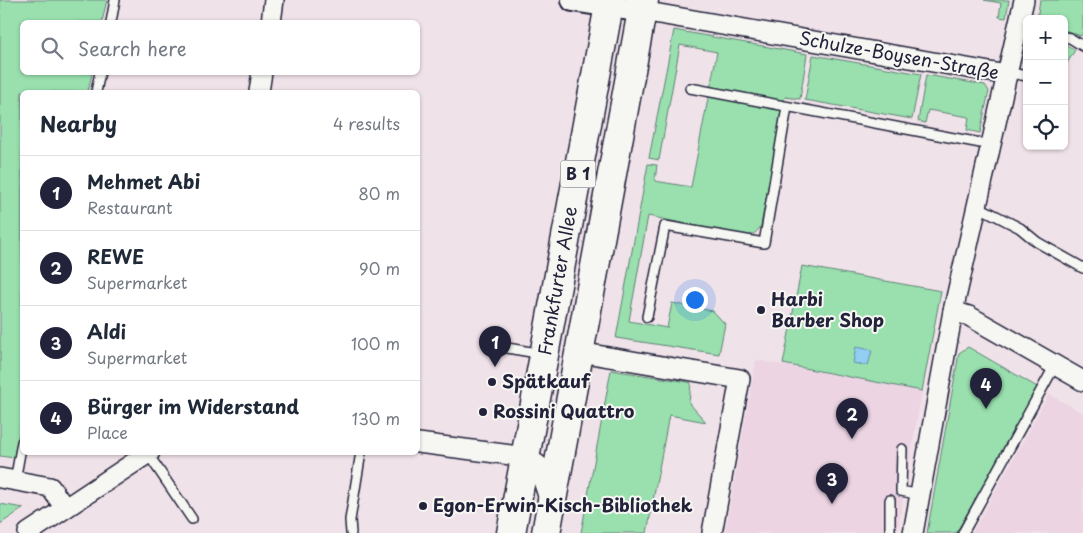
<!DOCTYPE html>
<html lang="en">
<head>
<meta charset="utf-8">
<style>
  body { margin:0; font-family:"Playpen Sans",sans-serif; background:#f2f2f3; color:#1f2937 }
  .controls { position:absolute; right:15px; top:15px; display:grid; overflow:hidden; border-radius:8px; box-shadow:0 1px 4px #0004 }
  .controls button { width:45px; height:45px; display:grid; place-items:center; padding:0; border:0; border-bottom:1px solid #e0e1e3; background:#fff; color:#1f2937; font:25px sans-serif }
  .you { position:absolute; left:694px; top:299px; width:18px; height:18px; margin:-12px; border:4px solid #fff; border-radius:50%; background:#1a73e8; box-shadow:0 0 0 8px #1a73e833 }
  .badge { display:grid; place-items:center; width:32px; height:32px; border-radius:50%; background:#22223b; color:#fff; font-size:16px; font-weight:700 }
  .pin { position:absolute; translate:-50% -41px; filter:drop-shadow(0 1px 2px #0008) }
  .pin::after { content:''; position:absolute; top:26px; width:18px; height:15px; background:inherit; clip-path:polygon(0 0,100% 0,50% 100%) }
  .list { margin:0; padding:0; list-style:none }
  h2 { display:flex; justify-content:space-between; align-items:center; height:65px; margin:0; padding:0 20px; font-size:21px }
  h2 small { font-size:16px; font-weight:400; color:#747a83 }
  .list li { display:grid; grid-template-columns:32px 1fr auto; gap:15px; align-items:center; box-sizing:border-box; height:75px; padding:0 20px; border-top:1px solid #e0e1e3 }
  .list b { display:block; font-size:19px; white-space:nowrap }
  .list p { margin:0; font-size:16px; white-space:nowrap; color:#747a83 }
  .list em { font-size:16px; font-style:normal; color:#747a83 }
  .icon { flex:none; width:28px; height:28px; fill:none; stroke:currentColor; stroke-width:2; stroke-linecap:round; stroke-linejoin:round }
  .map { position:relative; flex:none; width:1083px; height:533px; overflow:hidden }
  .search { position:absolute; background:#fff; box-shadow:0 1px 4px #0004; left:20px; top:20px; width:400px; height:55px; display:flex; align-items:center; gap:12px; box-sizing:border-box; padding:0 18px; border-radius:8px; color:#747a83; font-size:19px }
  .panel { position:absolute; background:#fff; box-shadow:0 1px 4px #0004; left:20px; top:90px; width:400px; height:365px; border-radius:8px }
  .map>svg:first-child { display:block }
  .built { fill:#ecd4e3 }
  .green { fill:#99e0ae; stroke:#5e8174 }
  .water { fill:#92cdf2; stroke:#6589a9 }
  .lines { fill:none; stroke-linecap:round; stroke-linejoin:round }
  .service-casing { stroke:#22223b; stroke-width:12 }
  .minor-casing { stroke:#22223b; stroke-width:22 }
  .tertiary-casing { stroke:#22223b; stroke-width:26 }
  .primary-casing { stroke:#22223b; stroke-width:31 }
  .service { stroke:#f6f6f2; stroke-width:9 }
  .minor { stroke:#f6f6f2; stroke-width:19 }
  .tertiary { stroke:#f6f6f2; stroke-width:22 }
  .primary { stroke:#f6f6f2; stroke-width:28 }
  .poi-dot { fill:#22223b; stroke:#f6f6f2; stroke-width:2 }
  .labels { text-anchor:middle; stroke-width:4; stroke-linejoin:round; paint-order:stroke }
  .shield { fill:#f6f6f2; stroke:#626272; stroke-width:1 }
  .shield-label { font-size:16px; font-weight:bold; fill:#22223b }
  .street-label { font-size:18px; fill:#22223b; stroke:#f6f6f2 }
  .poi-label { font-size:18px; font-weight:bold; fill:#22223b; stroke:#f6f6f2; text-anchor:start }
</style>
</head>
<body>
<div class="map">
<svg width="1083" height="533" viewBox="0 0 1083 533">
  <rect width="100%" height="100%" fill="#f0e2e9"/>
  <filter id="ink" filterUnits="userSpaceOnUse"><feTurbulence type="fractalNoise" baseFrequency=".02" numOctaves="2"/><feDisplacementMap in="SourceGraphic" scale="10" xChannelSelector="R" yChannelSelector="G"/><feConvolveMatrix kernelMatrix="1 2 1 2 8 2 1 2 1" color-interpolation-filters="sRGB"/></filter>
  <g filter="url(#ink)">
    <g class="built">
      <path d="M756,360L922,391L897,533H725Z"/>
      <path d="M1049,394L1083,413V533H972Z"/>
    </g>
    <g class="green">
      <path d="M0,0H107L102,22H22V72L92,73L88,92H22V418L14,458L0,456Z"/>
      <path d="M984,0H1009L1006,18L999,17L1001,3Z"/>
      <path d="M1040,0H1083V32L1081,36L1064,30V19H1037Z"/>
      <path d="M674,30L807,54L800,99L785,97L761,226C757,232 753,236 745,236L648,216L629,321L667,328L672,303L713,311L725,324L719,354L616,338L648,164L657,165L655,181L691,187L717,52L680,45L659,160L649,158Z"/>
      <path d="M1064,45L1075,50L1064,68Z"/>
      <path d="M813,55L921,74L912,119L805,100Z"/>
      <path d="M926,75L985,85L989,91L980,133L967,130L969,117L928,110L925,123L918,121Z"/>
      <path d="M802,266L941,291L922,391L783,364Z"/>
      <path d="M968,347L1039,388L956,533H927L959,353Z"/>
      <path d="M611,370L688,382L691,383L689,403L706,422L669,415L647,533H581Z"/>
      <path d="M0,504L24,508L0,524Z"/>
    </g>
    <path class="water" d="M856,347L872,350L868,366L853,363Z"/>
    <g class="lines">
      <defs>
        <g id="service">
          <path d="M111,22L115,0"/>
          <path d="M1064,37L1070,38L1083,46"/>
          <path d="M1007,75L1016,74L1027,76"/>
          <path d="M690,88L991,145"/>
          <path d="M96,92L100,72"/>
          <path d="M976,207L983,209L1020,228L1037,242L1083,268"/>
          <path d="M647,317L665,226L764,243L787,107"/>
          <path d="M501,347L543,354"/>
          <path d="M902,449L901,491L920,495"/>
          <path d="M148,454L192,519"/>
          <path d="M15,481L22,442"/>
          <path d="M890,500V533"/>
          <path d="M351,533L350,520L361,452"/>
          <path d="M963,533L1055,365"/>
        </g>
        <g id="minor">
          <path d="M642,11L1007,75"/>
          <path d="M271,22L274,0"/>
          <path d="M259,92L262,72"/>
          <path d="M953,311L969,316L1083,381"/>
          <path d="M579,352L740,379L712,533"/>
          <path d="M418,443L526,457L538,465L550,502"/>
          <path d="M0,478L50,487L65,508"/>
          <path d="M28,533L150,452"/>
          <path d="M913,533L953,311L1024,0"/>
        </g>
        <path id="tertiary" d="M573,0L642,11"/>
        <g id="primary">
          <path d="M511,533L610,0"/>
          <path d="M546,533L644,0"/>
        </g>
      </defs>
      <use href="#service" class="service-casing"/>
      <use href="#minor" class="minor-casing"/>
      <use href="#tertiary" class="tertiary-casing"/>
      <use href="#primary" class="primary-casing"/>
      <use href="#service" class="service"/>
      <use href="#minor" class="minor"/>
      <use href="#tertiary" class="tertiary"/>
      <use href="#primary" class="primary"/>
    </g>
  </g>
  <g class="poi-dot">
    <circle cx="761" cy="310" r="5"/>
    <circle cx="492" cy="382" r="5"/>
    <circle cx="483" cy="412" r="5"/>
    <circle cx="423" cy="506" r="5"/>
  </g>
  <g class="labels">
    <rect class="shield" x="560.5" y="160.5" width="35" height="27" rx="4"/>
    <g class="shield-label">
      <text x="578" y="180">B 1</text>
    </g>
    <g class="street-label">
      <text transform="translate(899 56) rotate(10)" y="6">Schulze-Boysen-Straße</text>
      <text transform="translate(558 281) rotate(-80)" y="6">Frankfurter Allee</text>
    </g>
    <g class="poi-label">
      <text x="771" y="306">Harbi<tspan x="771" dy="21">Barber Shop</tspan></text>
      <text x="502" y="388">Spätkauf</text>
      <text x="493" y="418">Rossini Quattro</text>
      <text x="433" y="512">Egon-Erwin-Kisch-Bibliothek</text>
    </g>
  </g>
</svg>
<div class="controls">
<button>+</button>
<button>−</button>
<button><svg class="icon" aria-label="locate" viewBox="0 0 24 24"><circle cx="12" cy="12" r="6"/><path d="M12 2v4M12 18v4M2 12h4M18 12h4"/></svg></button>
</div>
<div class="you"></div>
<div class="pin badge" style="left:495px;top:367px">1</div>
<div class="pin badge" style="left:852px;top:439px">2</div>
<div class="pin badge" style="left:832px;top:504px">3</div>
<div class="pin badge" style="left:986px;top:409px">4</div>
<div class="search"><svg class="icon" aria-label="search" viewBox="0 0 24 24"><circle cx="10" cy="10" r="6"/><path d="M15 15l6 6"/></svg>Search here</div>
<section class="panel">
<h2>Nearby<small>4 results</small></h2>
<ul class="list">
<li><span class="badge">1</span><div><b>Mehmet Abi</b><p>Restaurant</p></div><em>80 m</em></li>
<li><span class="badge">2</span><div><b>REWE</b><p>Supermarket</p></div><em>90 m</em></li>
<li><span class="badge">3</span><div><b>Aldi</b><p>Supermarket</p></div><em>100 m</em></li>
<li><span class="badge">4</span><div><b>Bürger im Widerstand</b><p>Place</p></div><em>130 m</em></li>
</ul>
</section>
</div>
</body>
</html>
